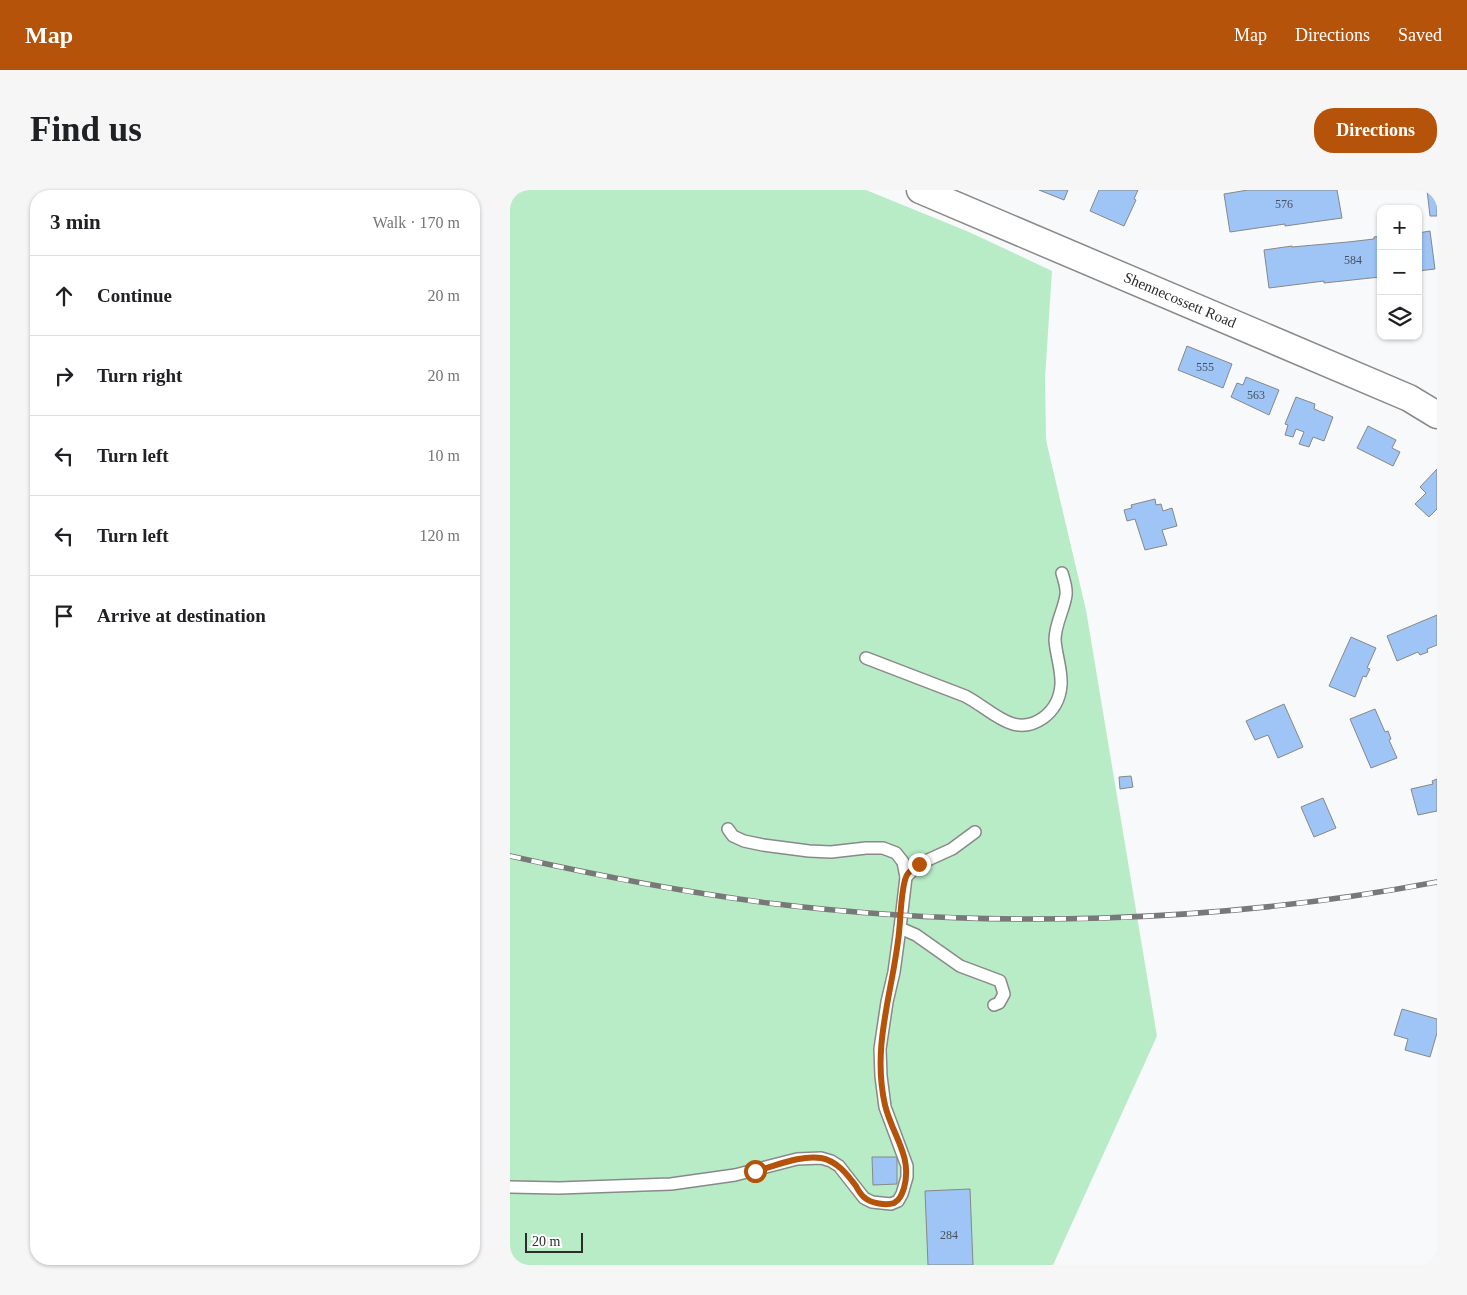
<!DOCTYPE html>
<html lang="en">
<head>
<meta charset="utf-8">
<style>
  body { margin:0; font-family:Georgia,serif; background:#f6f6f6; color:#202124 }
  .controls { position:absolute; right:15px; top:15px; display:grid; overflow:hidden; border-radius:10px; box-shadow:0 1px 4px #0004 }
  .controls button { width:45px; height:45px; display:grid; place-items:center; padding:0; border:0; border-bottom:1px solid #e0e0e0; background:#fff; color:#202124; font:25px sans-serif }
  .scale { position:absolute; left:15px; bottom:12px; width:58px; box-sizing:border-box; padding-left:5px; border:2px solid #2c2c2c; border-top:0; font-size:14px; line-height:18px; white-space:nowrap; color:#2c2c2c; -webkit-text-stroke:4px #fff; paint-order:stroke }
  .stop { position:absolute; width:15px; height:15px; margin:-11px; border:4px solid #b45309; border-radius:50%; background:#fff }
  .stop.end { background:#b45309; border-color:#fff; box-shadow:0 1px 5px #0008 }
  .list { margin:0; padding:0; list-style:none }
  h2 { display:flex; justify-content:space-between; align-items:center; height:65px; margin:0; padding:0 20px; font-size:21px }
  h2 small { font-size:16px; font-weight:400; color:#757577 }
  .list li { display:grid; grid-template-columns:32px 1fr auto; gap:15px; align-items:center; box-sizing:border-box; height:80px; padding:0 20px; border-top:1px solid #e0e0e0 }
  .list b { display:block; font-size:19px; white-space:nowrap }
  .list em { font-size:16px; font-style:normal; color:#757577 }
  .icon { flex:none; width:28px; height:28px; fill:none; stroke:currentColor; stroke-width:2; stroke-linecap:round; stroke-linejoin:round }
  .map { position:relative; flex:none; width:927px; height:1075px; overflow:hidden; border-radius:20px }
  header { display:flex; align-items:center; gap:30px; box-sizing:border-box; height:70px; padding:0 25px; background:#b45309; color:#fff }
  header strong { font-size:24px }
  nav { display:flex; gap:28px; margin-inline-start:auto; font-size:18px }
  .intro { display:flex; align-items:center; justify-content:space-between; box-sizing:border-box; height:120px; padding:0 30px }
  h1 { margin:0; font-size:35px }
  .button { padding:12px 22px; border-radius:20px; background:#b45309; color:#fff; font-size:18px; font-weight:700 }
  main { display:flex; gap:30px; padding:0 30px }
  aside { flex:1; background:#fff; border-radius:20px; box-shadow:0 1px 4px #0004 }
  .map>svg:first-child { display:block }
  .green { fill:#b7ecc7 }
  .building { fill:#9ec5f6; stroke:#878788 }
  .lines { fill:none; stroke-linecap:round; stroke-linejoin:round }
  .service-casing { stroke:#89898a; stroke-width:14 }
  .tertiary-casing { stroke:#89898a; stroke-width:29 }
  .service { stroke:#fff; stroke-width:11 }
  .tertiary { stroke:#fff; stroke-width:26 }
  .rail-casing { stroke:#787879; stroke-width:5.5 }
  .rail { stroke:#fff; stroke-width:4; stroke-dasharray:11; stroke-linecap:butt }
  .route { stroke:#b45309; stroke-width:6 }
  .labels { text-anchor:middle; stroke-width:4; stroke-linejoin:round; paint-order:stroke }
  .number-label { font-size:12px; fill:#48525e }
  .street-label { font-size:15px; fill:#2c2c2c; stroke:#fff }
</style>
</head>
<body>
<header>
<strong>Map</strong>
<nav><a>Map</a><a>Directions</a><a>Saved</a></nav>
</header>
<div class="intro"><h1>Find us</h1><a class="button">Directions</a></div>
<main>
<aside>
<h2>3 min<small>Walk · 170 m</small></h2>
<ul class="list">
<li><svg class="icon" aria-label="ahead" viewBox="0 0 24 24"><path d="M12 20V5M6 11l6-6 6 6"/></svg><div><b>Continue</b></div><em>20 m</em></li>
<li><svg class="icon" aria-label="right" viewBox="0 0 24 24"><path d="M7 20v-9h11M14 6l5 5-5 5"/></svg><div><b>Turn right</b></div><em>20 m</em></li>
<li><svg class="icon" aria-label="left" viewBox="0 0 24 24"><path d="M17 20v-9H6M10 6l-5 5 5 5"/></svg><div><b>Turn left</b></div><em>10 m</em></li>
<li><svg class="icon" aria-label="left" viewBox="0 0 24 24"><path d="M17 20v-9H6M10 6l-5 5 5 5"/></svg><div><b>Turn left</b></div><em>120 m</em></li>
<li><svg class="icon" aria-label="arrive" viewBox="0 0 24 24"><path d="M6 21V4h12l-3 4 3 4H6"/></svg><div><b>Arrive at destination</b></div></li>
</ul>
</aside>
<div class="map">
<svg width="927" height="1075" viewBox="0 0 927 1075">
  <rect width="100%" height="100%" fill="#f8f9fa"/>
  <path class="green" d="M0,0H356L459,42L542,81L535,188L536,250L576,420L647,846L543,1075H0Z"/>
  <g class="building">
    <path d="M529,0H558L554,10Z"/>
    <path d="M589,0H628L624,9L626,10L614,36L580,21Z"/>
    <path d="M738,0H827L832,28L775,36V34L720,42L714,4Z"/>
    <path d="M917,0H927V26H920Z"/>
    <path d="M920,41L925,79L908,81V43Z"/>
    <path d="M871,46L870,87L814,93V91L759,98L754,60L782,56V57L838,52L864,49V47Z"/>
    <path d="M677,156L722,174L713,198L668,180Z"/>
    <path d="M736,187L769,200L759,225L721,207L727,193L733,195Z"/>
    <path d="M786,207L805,214L804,219L823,227L814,251L803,247L799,257L789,254L794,242L786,239L783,247L775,245L778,235L775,234Z"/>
    <path d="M858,236L886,250L882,258L890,262L883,276L847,258Z"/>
    <path d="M927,279V319L919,327L905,314L916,303L910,297Z"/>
    <path d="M645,309L646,315L651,314L653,321L662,318L667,336L652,340L657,355L635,360L625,329L617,331L614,320L622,318L621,315Z"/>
    <path d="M927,425V455L917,459L918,462L910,465L908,462L887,471L877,446Z"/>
    <path d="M841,447L866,458L857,478L860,479L856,487L853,486L845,507L819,496Z"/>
    <path d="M774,514L793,557L768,568L758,545L745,550L736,531Z"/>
    <path d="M865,519L875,542L878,541L881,549L879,550L887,568L861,578L840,529Z"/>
    <path d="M621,586L623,597L610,599L609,587Z"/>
    <path d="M927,589V621L908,625L901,599L923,594L922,591Z"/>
    <path d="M813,608L826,638L804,647L791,617Z"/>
    <path d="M892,819L927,829V843L920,867L895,860L898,849L884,845Z"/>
    <path d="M362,967H387V994L363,995Z"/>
    <path d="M460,999L463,1075H418L415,1001Z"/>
  </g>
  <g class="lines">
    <defs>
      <g id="service">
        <path d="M356,468L455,506C481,519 503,549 533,528C544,520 550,508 551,495C552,480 546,465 545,450C545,434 554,420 556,405C557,398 554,390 552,383"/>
        <path d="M396,687L409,674L442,659L465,642"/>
        <path d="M390,738L406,745L450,776L490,791L494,804L489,813L484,815"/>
        <path d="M0,997L49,998L161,994L225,985L287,969L311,968L321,971L329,976L354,1008L362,1012L381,1014L388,1011L392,1004L397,987V976L375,917L371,886L370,859L377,812L384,782L390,738L396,687L393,672L386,663L373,658H356L321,662L299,661L253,655L234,651L223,646L218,639"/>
      </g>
      <path id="tertiary" d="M410,0L899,208L927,225"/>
    </defs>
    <use href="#service" class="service-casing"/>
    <use href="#tertiary" class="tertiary-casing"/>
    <use href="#service" class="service"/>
    <use href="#tertiary" class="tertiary"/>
    <defs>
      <path id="rail" d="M0,666C85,685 172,702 258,713C477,740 710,733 927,692"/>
    </defs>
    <use href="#rail" class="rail-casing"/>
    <use href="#rail" class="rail"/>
  </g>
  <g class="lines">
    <path class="route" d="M245,981C266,976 289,965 311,968C327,971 337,984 346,996C348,1000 351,1005 355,1008C361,1013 376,1016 384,1013C390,1010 392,1004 394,998C403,966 382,945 375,915C362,858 381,807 388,751C391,733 390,703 396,687C398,681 405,677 409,674"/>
  </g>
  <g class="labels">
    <g class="number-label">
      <text x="774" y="18">576</text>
      <text x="843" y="74">584</text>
      <text x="695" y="181">555</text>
      <text x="746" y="209">563</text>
      <text x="439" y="1049">284</text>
    </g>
    <g class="street-label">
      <text transform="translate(670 110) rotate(23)" y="5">Shennecossett Road</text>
    </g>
  </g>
</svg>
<div class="controls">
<button>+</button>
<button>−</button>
<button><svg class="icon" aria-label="layers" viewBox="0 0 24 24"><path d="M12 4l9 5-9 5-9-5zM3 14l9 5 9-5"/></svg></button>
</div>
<div class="scale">20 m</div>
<div class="stop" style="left:245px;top:981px"></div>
<div class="stop end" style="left:409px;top:674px"></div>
</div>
</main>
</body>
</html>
